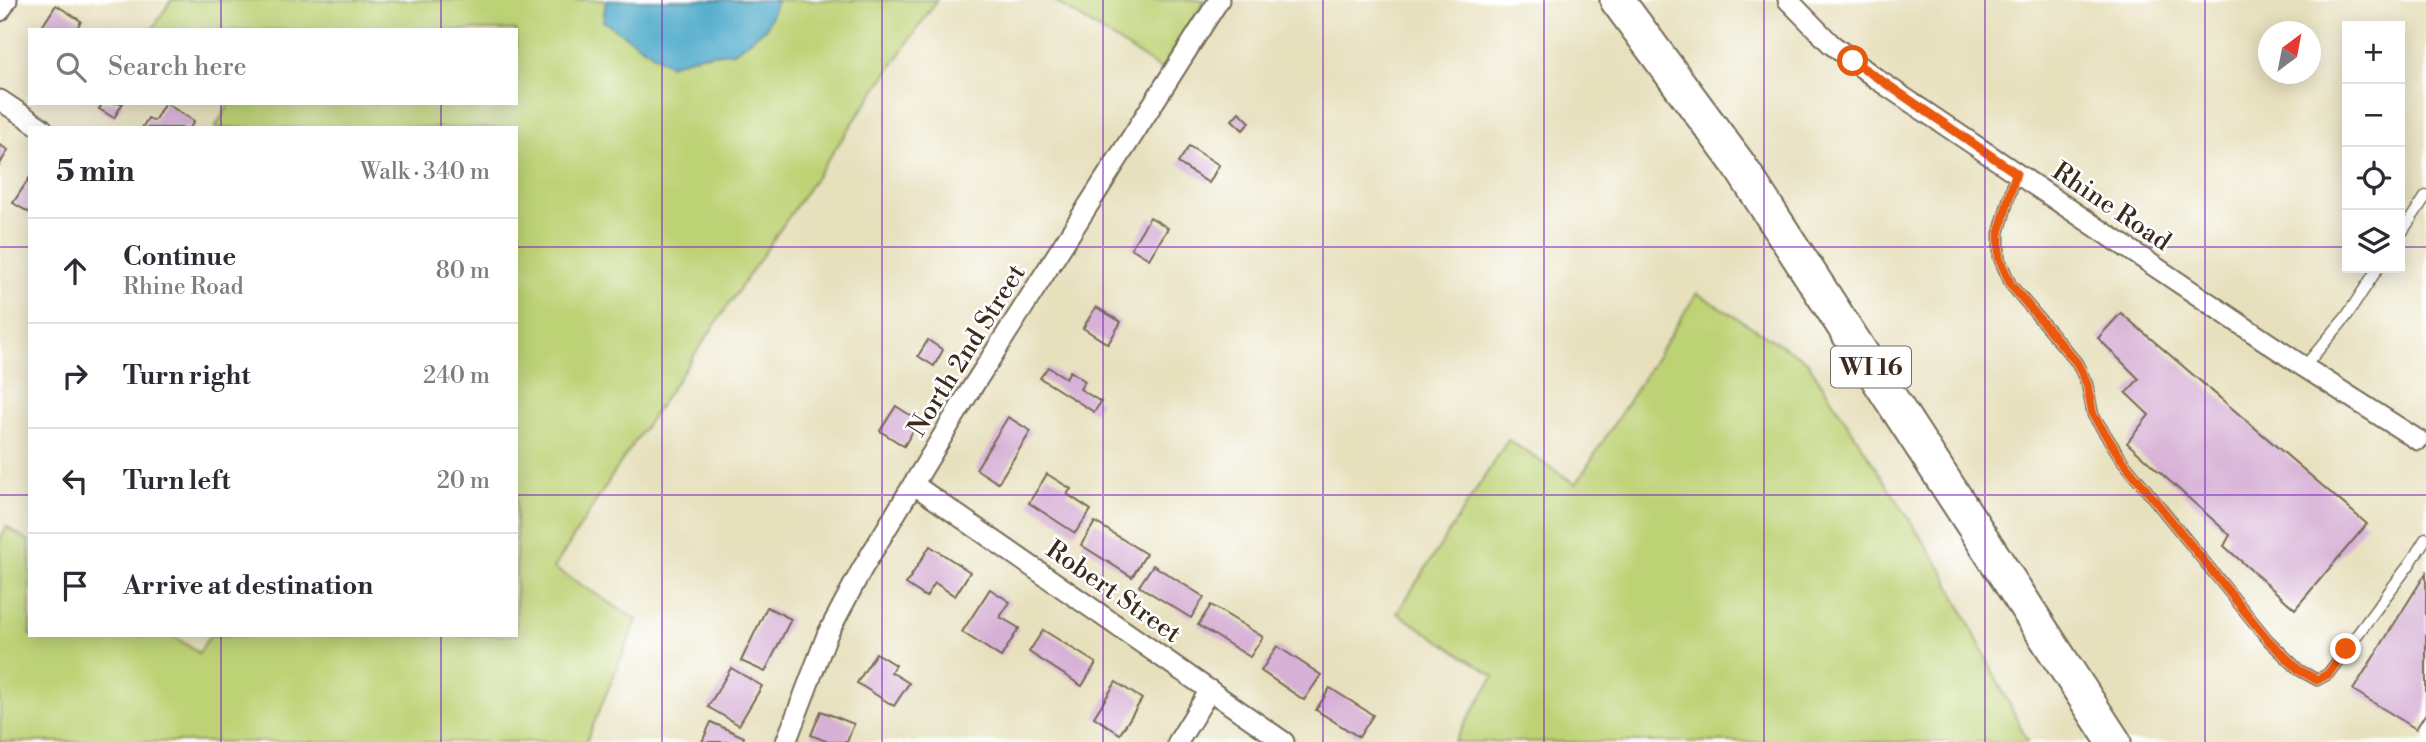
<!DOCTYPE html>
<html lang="en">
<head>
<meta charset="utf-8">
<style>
  body { margin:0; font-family:"Libre Bodoni",serif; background:#f2f2f3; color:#2b2b33 }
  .controls { position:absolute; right:21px; top:21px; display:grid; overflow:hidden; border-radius:0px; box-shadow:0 4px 18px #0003 }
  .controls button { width:63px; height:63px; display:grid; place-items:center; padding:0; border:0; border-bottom:2px solid #e1e1e2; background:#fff; color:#2b2b33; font:35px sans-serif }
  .compass { position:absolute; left:2258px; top:21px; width:63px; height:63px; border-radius:50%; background:#fff; box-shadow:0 4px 18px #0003; rotate:32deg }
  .stop { position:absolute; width:21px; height:21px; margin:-16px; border:5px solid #ea580c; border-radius:50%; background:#fff }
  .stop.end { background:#ea580c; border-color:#fff; box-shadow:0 2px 7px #0008 }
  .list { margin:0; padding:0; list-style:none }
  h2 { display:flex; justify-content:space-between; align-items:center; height:91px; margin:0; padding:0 28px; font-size:30px }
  h2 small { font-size:23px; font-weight:400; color:#7c7c81 }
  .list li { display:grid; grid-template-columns:46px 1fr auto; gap:21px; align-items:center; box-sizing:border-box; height:105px; padding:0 28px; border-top:2px solid #e1e1e2 }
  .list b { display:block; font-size:26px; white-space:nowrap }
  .list p { margin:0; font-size:23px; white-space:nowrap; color:#7c7c81 }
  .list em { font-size:23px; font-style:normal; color:#7c7c81 }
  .icon { flex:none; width:38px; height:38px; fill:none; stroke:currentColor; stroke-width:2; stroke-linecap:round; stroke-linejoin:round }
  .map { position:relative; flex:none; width:2426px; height:742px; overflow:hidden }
  .search { position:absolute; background:#fff; box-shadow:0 4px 18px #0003; left:28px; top:28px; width:490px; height:77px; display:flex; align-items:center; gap:18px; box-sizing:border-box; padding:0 24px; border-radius:0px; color:#7c7c81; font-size:26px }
  .panel { position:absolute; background:#fff; box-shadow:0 4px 18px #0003; left:28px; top:126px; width:490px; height:511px; border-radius:0px }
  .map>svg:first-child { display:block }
  .green { fill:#bdd275; stroke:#7c7e4a; stroke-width:2 }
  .water { fill:#4ba9c9; stroke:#436a74; stroke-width:2 }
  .building { fill:#d7b0d6 }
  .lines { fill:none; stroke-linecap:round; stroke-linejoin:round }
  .service-casing { stroke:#776a56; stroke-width:13 }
  .minor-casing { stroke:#776a56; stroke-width:23 }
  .trunk-casing { stroke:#776a56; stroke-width:37 }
  .service { stroke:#fff; stroke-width:10 }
  .minor { stroke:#fff; stroke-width:19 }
  .trunk { stroke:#fff; stroke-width:33 }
  .route { stroke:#ea580c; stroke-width:9 }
  .grid { fill:none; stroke:#7b2cbf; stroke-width:2; stroke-opacity:0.55 }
  .labels { text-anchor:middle; stroke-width:5; stroke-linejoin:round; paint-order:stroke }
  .shield { fill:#fff; stroke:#766a62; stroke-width:2 }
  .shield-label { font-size:24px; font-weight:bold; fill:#3b2a1e }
  .street-label { font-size:26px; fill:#3b2a1e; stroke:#fff }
</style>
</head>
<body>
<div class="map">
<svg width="2426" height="742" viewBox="0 0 2426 742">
  <rect width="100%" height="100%" fill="#fff"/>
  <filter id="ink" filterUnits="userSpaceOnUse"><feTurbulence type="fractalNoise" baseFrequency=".0143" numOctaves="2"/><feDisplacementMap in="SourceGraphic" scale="14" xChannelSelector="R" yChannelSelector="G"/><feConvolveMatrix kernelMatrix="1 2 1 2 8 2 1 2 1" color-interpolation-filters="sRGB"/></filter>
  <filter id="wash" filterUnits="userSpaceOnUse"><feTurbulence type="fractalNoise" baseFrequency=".00686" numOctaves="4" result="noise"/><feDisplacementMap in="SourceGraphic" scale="28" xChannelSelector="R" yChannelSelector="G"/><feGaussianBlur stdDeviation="1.57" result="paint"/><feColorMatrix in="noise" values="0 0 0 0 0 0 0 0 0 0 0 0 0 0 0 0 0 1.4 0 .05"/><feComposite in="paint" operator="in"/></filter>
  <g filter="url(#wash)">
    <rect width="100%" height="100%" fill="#e7e0bd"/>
    <g class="green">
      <path d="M171,0H937L617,468L554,568L637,620L586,742H0V539L7,527L30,542V635H172L199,653L210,635H516V128H215L230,103H516V30H152Z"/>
      <path d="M1053,0H1205L1161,69Z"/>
      <path d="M1697,293L1807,361L1944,573L2028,742H1454L1494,676L1397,613L1508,440L1576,484Z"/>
    </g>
    <path class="water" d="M606,0H776L777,1L766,28L734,52L701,55L669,65L603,21Z"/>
    <g id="blocks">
      <g class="building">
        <path d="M56,5L81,21L76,30H40Z"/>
        <path d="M103,103H123L114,118L99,109Z"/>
        <path d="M165,103L194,121L190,128H142L148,118L154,121Z"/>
        <path d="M1239,112L1250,122L1243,130L1232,120Z"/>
        <path d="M0,145L8,150L0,164Z"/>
        <path d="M1189,146L1219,165L1209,183L1178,163Z"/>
        <path d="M30,177V213L13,203Z"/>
        <path d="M1150,217L1168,228L1149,259L1131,248Z"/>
        <path d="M1096,307L1121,322L1108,344L1083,328Z"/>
        <path d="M2121,313L2367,524L2295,609L2224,546L2230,535L2127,443L2149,415L2126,393L2139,379L2098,338Z"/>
        <path d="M928,340L943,350L934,366L918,356Z"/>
        <path d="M1048,367L1066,378L1070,371L1085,381L1080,389L1101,402L1094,412L1040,378Z"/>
        <path d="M896,406L919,421L904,446L880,431Z"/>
        <path d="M1008,417L1031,431L998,483L976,469Z"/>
        <path d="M1047,474L1071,489L1067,494L1091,510L1075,533L1029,503Z"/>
        <path d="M1095,522L1146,554L1132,577L1081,545Z"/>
        <path d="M930,546L970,572L955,596L935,583L926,597L906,584Z"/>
        <path d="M1153,565L1204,597L1191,618L1139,586Z"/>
        <path d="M2426,573V713L2416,729L2353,690Z"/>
        <path d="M990,589L1010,602L1000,617L1019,628L1001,657L962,632Z"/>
        <path d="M1211,605L1263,637L1250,657L1198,625Z"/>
        <path d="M767,607L791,619L765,672L741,661Z"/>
        <path d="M1043,630L1096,663L1082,686L1029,652Z"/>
        <path d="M1277,646L1321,675L1304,700L1261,671Z"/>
        <path d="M876,653L895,665L891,672L909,683L894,706L857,683Z"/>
        <path d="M731,668L762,686L739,725L708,707Z"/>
        <path d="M1116,682L1142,699L1120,734L1094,717Z"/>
        <path d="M1330,688L1373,715L1359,737L1316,710Z"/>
        <path d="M821,711L854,724L847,742H828L811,735Z"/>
        <path d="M711,722L744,737L742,742H702Z"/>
      </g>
    </g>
  </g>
  <g filter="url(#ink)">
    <use href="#blocks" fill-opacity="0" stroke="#776a56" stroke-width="2"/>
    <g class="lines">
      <defs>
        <g id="service">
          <path d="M2016,173L1999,233V258L2011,285L2077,363L2087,384L2093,415L2122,460L2268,640L2299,670L2317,680L2328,674L2409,565L2426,538"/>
          <path d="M2400,235L2426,196"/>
          <path d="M2304,367L2346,317L2378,268"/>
        </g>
        <g id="minor">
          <path d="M1788,0L1831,44L1878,80L2304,367L2418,440"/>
          <path d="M0,11L7,0"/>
          <path d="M0,100L42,128"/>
          <path d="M913,484L1284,742"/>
          <path d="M786,742L827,635L862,569L968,394L1219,0"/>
          <path d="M1178,742L1210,690"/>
        </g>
        <path id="trunk" d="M1617,0L1739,165L2114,742"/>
      </defs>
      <use href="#service" class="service-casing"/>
      <use href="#minor" class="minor-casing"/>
      <use href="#trunk" class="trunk-casing"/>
      <use href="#service" class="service"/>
      <use href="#minor" class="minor"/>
      <use href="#trunk" class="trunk"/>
    </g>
  </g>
  <g class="lines" filter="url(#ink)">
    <path class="route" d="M1853,61L2016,173L1999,233V258L2011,285L2077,363L2087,384L2093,415L2122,460L2268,640L2299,670L2317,680L2328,674L2346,649"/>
  </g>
  <path class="grid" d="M221,0V30M441,0V30M662,0V742M882,0V742M1103,0V742M1323,0V742M1544,0V742M1764,0V742M1985,0V742M2205,0V742M221,103V128M441,103V128M0,247H30M516,247H2347M2400,247H2426M0,495H30M516,495H2426M221,635V742M441,635V742"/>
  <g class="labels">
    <rect class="shield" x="1831" y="346.5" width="80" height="41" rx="5"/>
    <g class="shield-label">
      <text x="1871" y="375">WI 16</text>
    </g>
    <g class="street-label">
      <text transform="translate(2112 206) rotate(34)" y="9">Rhine Road</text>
      <text transform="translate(966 350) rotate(-58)" y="9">North 2nd Street</text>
      <text transform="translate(1114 591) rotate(35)" y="9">Robert Street</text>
    </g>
  </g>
</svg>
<div class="controls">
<button>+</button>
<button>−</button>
<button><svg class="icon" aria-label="locate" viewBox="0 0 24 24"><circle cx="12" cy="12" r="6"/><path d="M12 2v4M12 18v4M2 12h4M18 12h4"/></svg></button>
<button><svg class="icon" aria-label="layers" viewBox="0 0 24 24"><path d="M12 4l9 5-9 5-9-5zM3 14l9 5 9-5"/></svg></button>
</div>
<svg class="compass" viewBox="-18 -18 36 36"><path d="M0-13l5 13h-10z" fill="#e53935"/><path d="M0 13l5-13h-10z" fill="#7c7c81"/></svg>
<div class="stop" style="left:1853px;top:61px"></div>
<div class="stop end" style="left:2346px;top:649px"></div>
<div class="search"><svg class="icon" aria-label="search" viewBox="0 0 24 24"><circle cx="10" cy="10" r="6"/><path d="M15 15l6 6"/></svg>Search here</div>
<section class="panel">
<h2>5 min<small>Walk · 340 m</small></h2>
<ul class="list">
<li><svg class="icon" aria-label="ahead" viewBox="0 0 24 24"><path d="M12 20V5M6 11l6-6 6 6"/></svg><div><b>Continue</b><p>Rhine Road</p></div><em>80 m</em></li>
<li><svg class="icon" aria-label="right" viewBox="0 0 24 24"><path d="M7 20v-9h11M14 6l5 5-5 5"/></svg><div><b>Turn right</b></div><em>240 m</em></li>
<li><svg class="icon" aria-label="left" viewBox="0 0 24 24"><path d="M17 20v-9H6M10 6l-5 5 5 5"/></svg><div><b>Turn left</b></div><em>20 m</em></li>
<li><svg class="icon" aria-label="arrive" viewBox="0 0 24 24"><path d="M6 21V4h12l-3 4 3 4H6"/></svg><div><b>Arrive at destination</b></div></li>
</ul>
</section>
</div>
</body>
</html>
